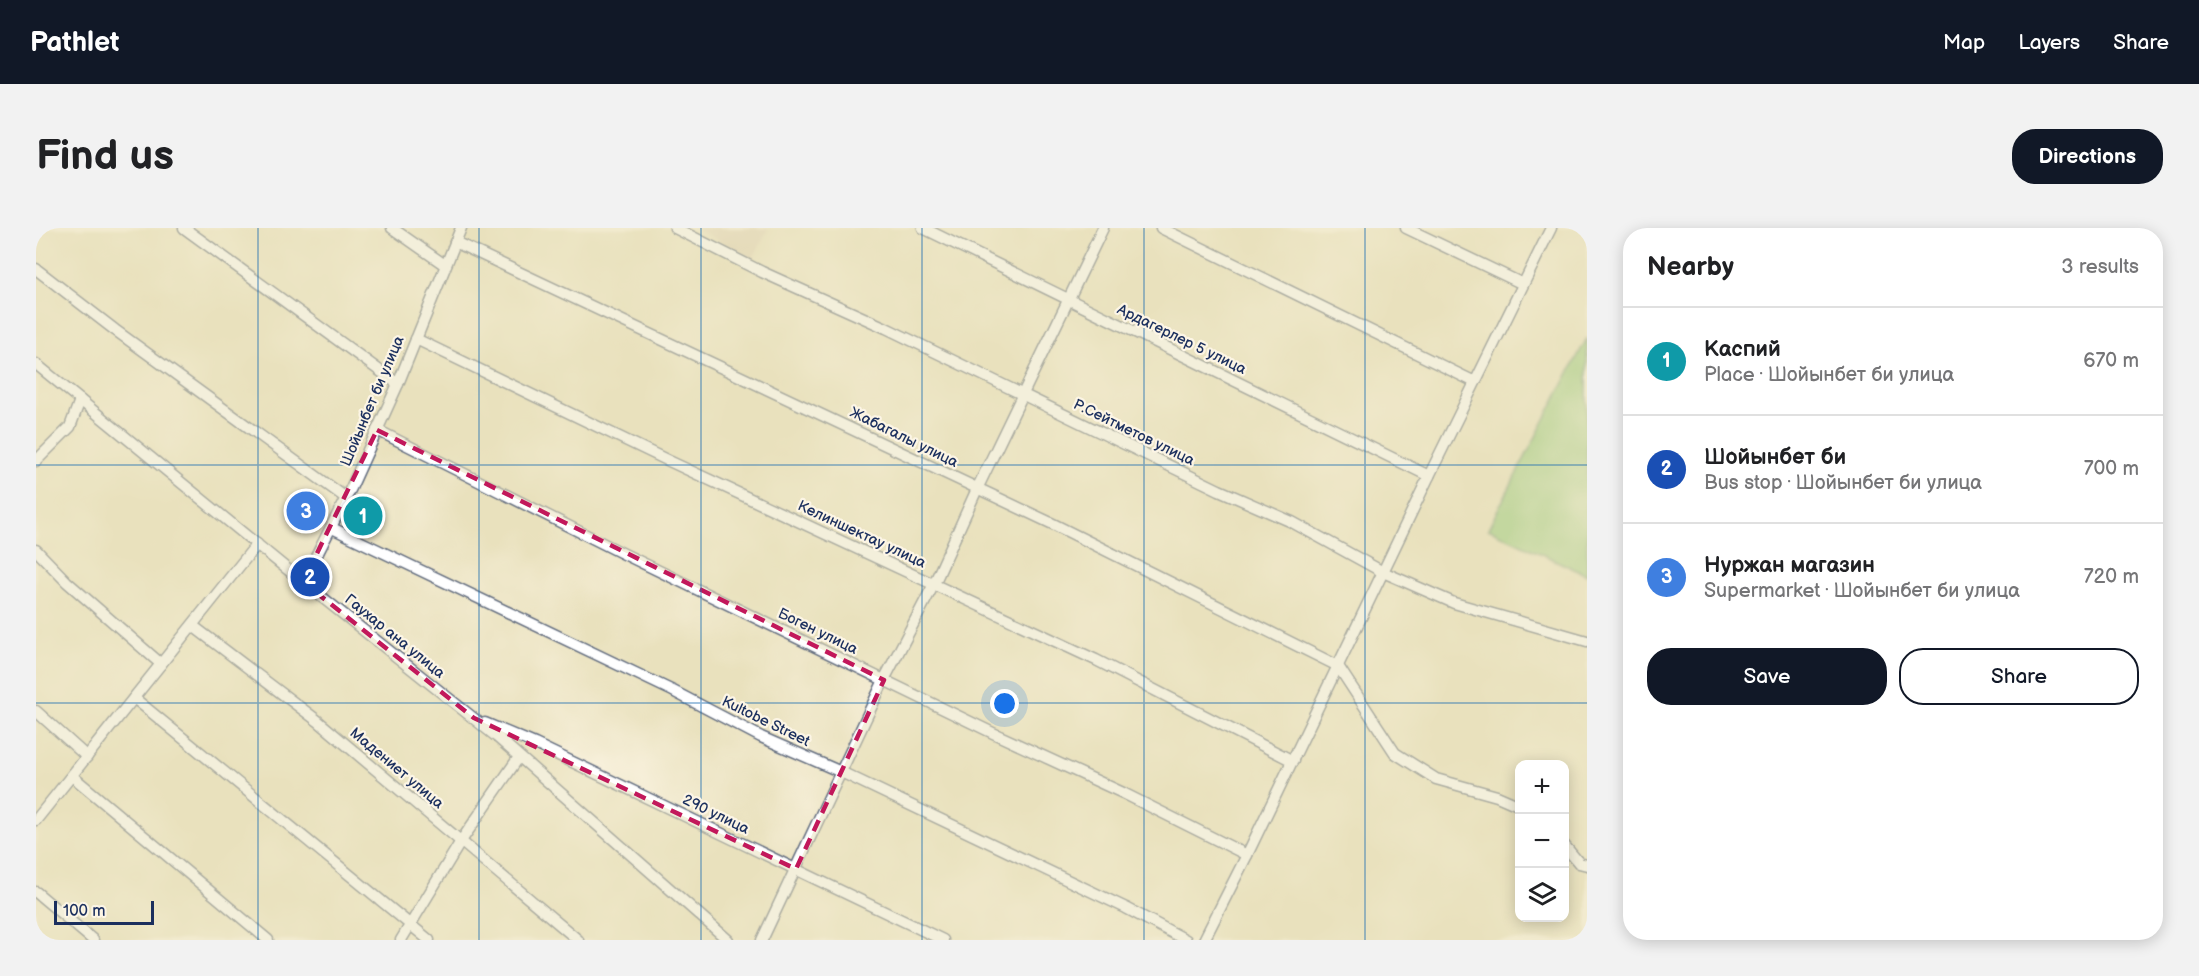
<!DOCTYPE html>
<html lang="en">
<head>
<meta charset="utf-8">
<style>
  body { margin:0; font-family:"Balsamiq Sans",sans-serif; background:#f2f2f2; color:#202124 }
  .controls { position:absolute; right:18px; bottom:18px; display:grid; overflow:hidden; border-radius:12px; box-shadow:0 3px 15px #0003 }
  .controls button { width:54px; height:54px; display:grid; place-items:center; padding:0; border:0; border-bottom:2px solid #e0e0e0; background:#fff; color:#202124; font:30px sans-serif }
  .scale { position:absolute; left:18px; bottom:15px; width:100px; box-sizing:border-box; padding-left:6px; border:3px solid #1b2f5e; border-top:0; font-size:16px; line-height:21px; white-space:nowrap; color:#1b2f5e; -webkit-text-stroke:4px #fcf5e5; paint-order:stroke }
  .you { position:absolute; left:969px; top:476px; width:21px; height:21px; margin:-15px; border:4px solid #fff; border-radius:50%; background:#1a73e8; box-shadow:0 0 0 9px #1a73e833 }
  .badge { display:grid; place-items:center; width:39px; height:39px; border-radius:50%; background:#111827; color:#fff; font-size:20px; font-weight:700 }
  .pin { position:absolute; translate:-50% -50%; border:3px solid #fff; box-shadow:0 2px 6px #0006 }
  .list { margin:0; padding:0; list-style:none }
  h2 { display:flex; justify-content:space-between; align-items:center; height:78px; margin:0; padding:0 24px; font-size:26px }
  h2 small { font-size:20px; font-weight:400; color:#757577 }
  .list li { display:grid; grid-template-columns:39px 1fr auto; gap:18px; align-items:center; box-sizing:border-box; height:108px; padding:0 24px; border-top:2px solid #e0e0e0 }
  .list b { display:block; font-size:22px; white-space:nowrap }
  .list p { margin:0; font-size:20px; white-space:nowrap; color:#757577 }
  .list em { font-size:20px; font-style:normal; color:#757577 }
  .actions { display:flex; gap:12px; padding:18px 24px }
  .actions a { flex:1; padding:14px 0; border:2px solid #111827; border-radius:24px; text-align:center; font-size:21px; color:#111827 }
  .actions .main { background:#111827; color:#fff }
  .icon { flex:none; width:33px; height:33px; fill:none; stroke:currentColor; stroke-width:2; stroke-linecap:round; stroke-linejoin:round }
  .map { position:relative; flex:none; width:1551px; height:712px; overflow:hidden; border-radius:24px }
  header { display:flex; align-items:center; gap:36px; box-sizing:border-box; height:84px; padding:0 30px; background:#111827; color:#fff }
  header strong { font-size:28px }
  nav { display:flex; gap:33px; margin-inline-start:auto; font-size:21px }
  .intro { display:flex; align-items:center; justify-content:space-between; box-sizing:border-box; height:144px; padding:0 36px }
  h1 { margin:0; font-size:42px }
  .button { padding:15px 27px; border-radius:24px; background:#111827; color:#fff; font-size:21px; font-weight:700 }
  main { display:flex; gap:36px; padding:0 36px }
  aside { flex:1; background:#fff; border-radius:24px; box-shadow:0 3px 15px #0003 }
  .map>svg:first-child { display:block }
  .built { fill:#e0d2b6 }
  .green { fill:#95c97a; stroke:#587c6c; stroke-width:1.5 }
  .lines { fill:none; stroke-linecap:round; stroke-linejoin:round }
  .minor-casing { stroke:#636d7f; stroke-width:13 }
  .minor { stroke:#fff; stroke-width:10 }
  .marked { fill:none; stroke:#c2185b; stroke-width:4.5; stroke-dasharray:12 8; stroke-linejoin:round }
  .grid { fill:none; stroke:#1f6fb2; stroke-width:1.5; stroke-opacity:0.55 }
  .labels { text-anchor:middle; stroke-width:4.5; stroke-linejoin:round; paint-order:stroke }
  .street-label { font-size:15px; fill:#1b2f5e; stroke:#fcf5e5 }
</style>
</head>
<body>
<header>
<strong>Pathlet</strong>
<nav><a>Map</a><a>Layers</a><a>Share</a></nav>
</header>
<div class="intro"><h1>Find us</h1><a class="button">Directions</a></div>
<main>
<div class="map">
<svg width="1551" height="712" viewBox="0 0 1551 712">
  <rect width="100%" height="100%" fill="#fcf5e5"/>
  <filter id="ink" filterUnits="userSpaceOnUse"><feTurbulence type="fractalNoise" baseFrequency=".0167" numOctaves="2"/><feDisplacementMap in="SourceGraphic" scale="12" xChannelSelector="R" yChannelSelector="G"/><feConvolveMatrix kernelMatrix="1 2 1 2 8 2 1 2 1" color-interpolation-filters="sRGB"/></filter>
  <filter id="wash" filterUnits="userSpaceOnUse"><feTurbulence type="fractalNoise" baseFrequency=".008" numOctaves="4" result="noise"/><feDisplacementMap in="SourceGraphic" scale="24" xChannelSelector="R" yChannelSelector="G"/><feGaussianBlur stdDeviation="1.35" result="paint"/><feColorMatrix in="noise" values="0 0 0 0 0 0 0 0 0 0 0 0 0 0 0 0 0 1.4 0 .05"/><feComposite in="paint" operator="in"/></filter>
  <g filter="url(#wash)">
    <rect width="100%" height="100%" fill="#e9e1bd"/>
    <path class="built" d="M658,0H733L717,31Z"/>
    <path class="green" d="M1551,110V347L1452,301Z"/>
  </g>
  <g filter="url(#ink)">
    <g class="lines">
      <defs>
        <g id="minor">
          <path d="M148,0L362,156"/>
          <path d="M356,0L409,37"/>
          <path d="M639,0L726,44L850,100L1183,262L1256,294L1347,344L1418,375L1551,413"/>
          <path d="M887,0L1393,248"/>
          <path d="M1125,0L1439,154"/>
          <path d="M1370,0L1487,56"/>
          <path d="M419,14L1017,296L1302,438L1359,525L1400,551L1461,568L1484,578"/>
          <path d="M0,41L79,102L310,270"/>
          <path d="M380,111L633,233L1060,432L1257,533"/>
          <path d="M0,136L267,354L461,509L692,712"/>
          <path d="M341,202L586,325L957,505L1087,565L1211,627"/>
          <path d="M0,233L34,199L44,172"/>
          <path d="M296,300L637,463L725,509L805,544L1090,680L1150,712"/>
          <path d="M0,322L31,354L125,436"/>
          <path d="M267,354L315,260L362,156L425,0"/>
          <path d="M157,398L282,493L542,712"/>
          <path d="M98,470L393,712"/>
          <path d="M0,483L51,529"/>
          <path d="M449,495L499,516L907,712"/>
          <path d="M36,548L232,712"/>
          <path d="M0,592L221,316"/>
          <path d="M1528,617L1543,635L1551,637"/>
          <path d="M0,664L57,712"/>
          <path d="M365,712L425,613L483,529"/>
          <path d="M726,712L848,452L898,356L941,261L1067,0"/>
          <path d="M1168,712L1211,627L1393,248L1515,0"/>
        </g>
      </defs>
      <use href="#minor" class="minor-casing"/>
      <use href="#minor" class="minor"/>
    </g>
  </g>
  <path d="M0 0H1551V712H0ZM341,202L848,452L760,641L438,490L267,354Z" fill="#e9e1bd" fill-opacity=".55" fill-rule="evenodd"/>
  <path class="marked" d="M341,202L848,452L760,641L438,490L267,354Z"/>
  <path class="grid" d="M222,0V712M443,0V712M665,0V712M886,0V712M1108,0V712M1329,0V712M0,237H1551M0,475H1551"/>
  <g class="labels">
    <g class="street-label">
      <text transform="translate(1146 111) rotate(26)" y="5">Ардагерлер 5 улица</text>
      <text transform="translate(336 173) rotate(-67)" y="5">Шойынбет би улица</text>
      <text transform="translate(1098 204) rotate(26)" y="5">Р.Сейтметов улица</text>
      <text transform="translate(868 209) rotate(26)" y="5">Жабагалы улица</text>
      <text transform="translate(826 306) rotate(25)" y="5">Келиншектау улица</text>
      <text transform="translate(782 403) rotate(26)" y="5">Боген улица</text>
      <text transform="translate(359 408) rotate(39)" y="5">Гаухар ана улица</text>
      <text transform="translate(730 493) rotate(26)" y="5">Kultobe Street</text>
      <text transform="translate(361 540) rotate(40)" y="5">Мадениет улица</text>
      <text transform="translate(680 586) rotate(26)" y="5">290 улица</text>
    </g>
  </g>
</svg>
<div class="controls">
<button>+</button>
<button>−</button>
<button><svg class="icon" aria-label="layers" viewBox="0 0 24 24"><path d="M12 4l9 5-9 5-9-5zM3 14l9 5 9-5"/></svg></button>
</div>
<div class="scale">100 m</div>
<div class="you"></div>
<div class="pin badge" style="left:327px;top:288px;background:#0f9aa8">1</div>
<div class="pin badge" style="left:274px;top:349px;background:#1a4fb4">2</div>
<div class="pin badge" style="left:270px;top:283px;background:#3f7fe0">3</div>
</div>
<aside>
<h2>Nearby<small>3 results</small></h2>
<ul class="list">
<li><span class="badge" style="background:#0f9aa8">1</span><div><b>Каспий</b><p>Place · Шойынбет би улица</p></div><em>670 m</em></li>
<li><span class="badge" style="background:#1a4fb4">2</span><div><b>Шойынбет би</b><p>Bus stop · Шойынбет би улица</p></div><em>700 m</em></li>
<li><span class="badge" style="background:#3f7fe0">3</span><div><b>Нуржан магазин</b><p>Supermarket · Шойынбет би улица</p></div><em>720 m</em></li>
</ul>
<div class="actions"><a class="main">Save</a><a>Share</a></div>
</aside>
</main>
</body>
</html>
